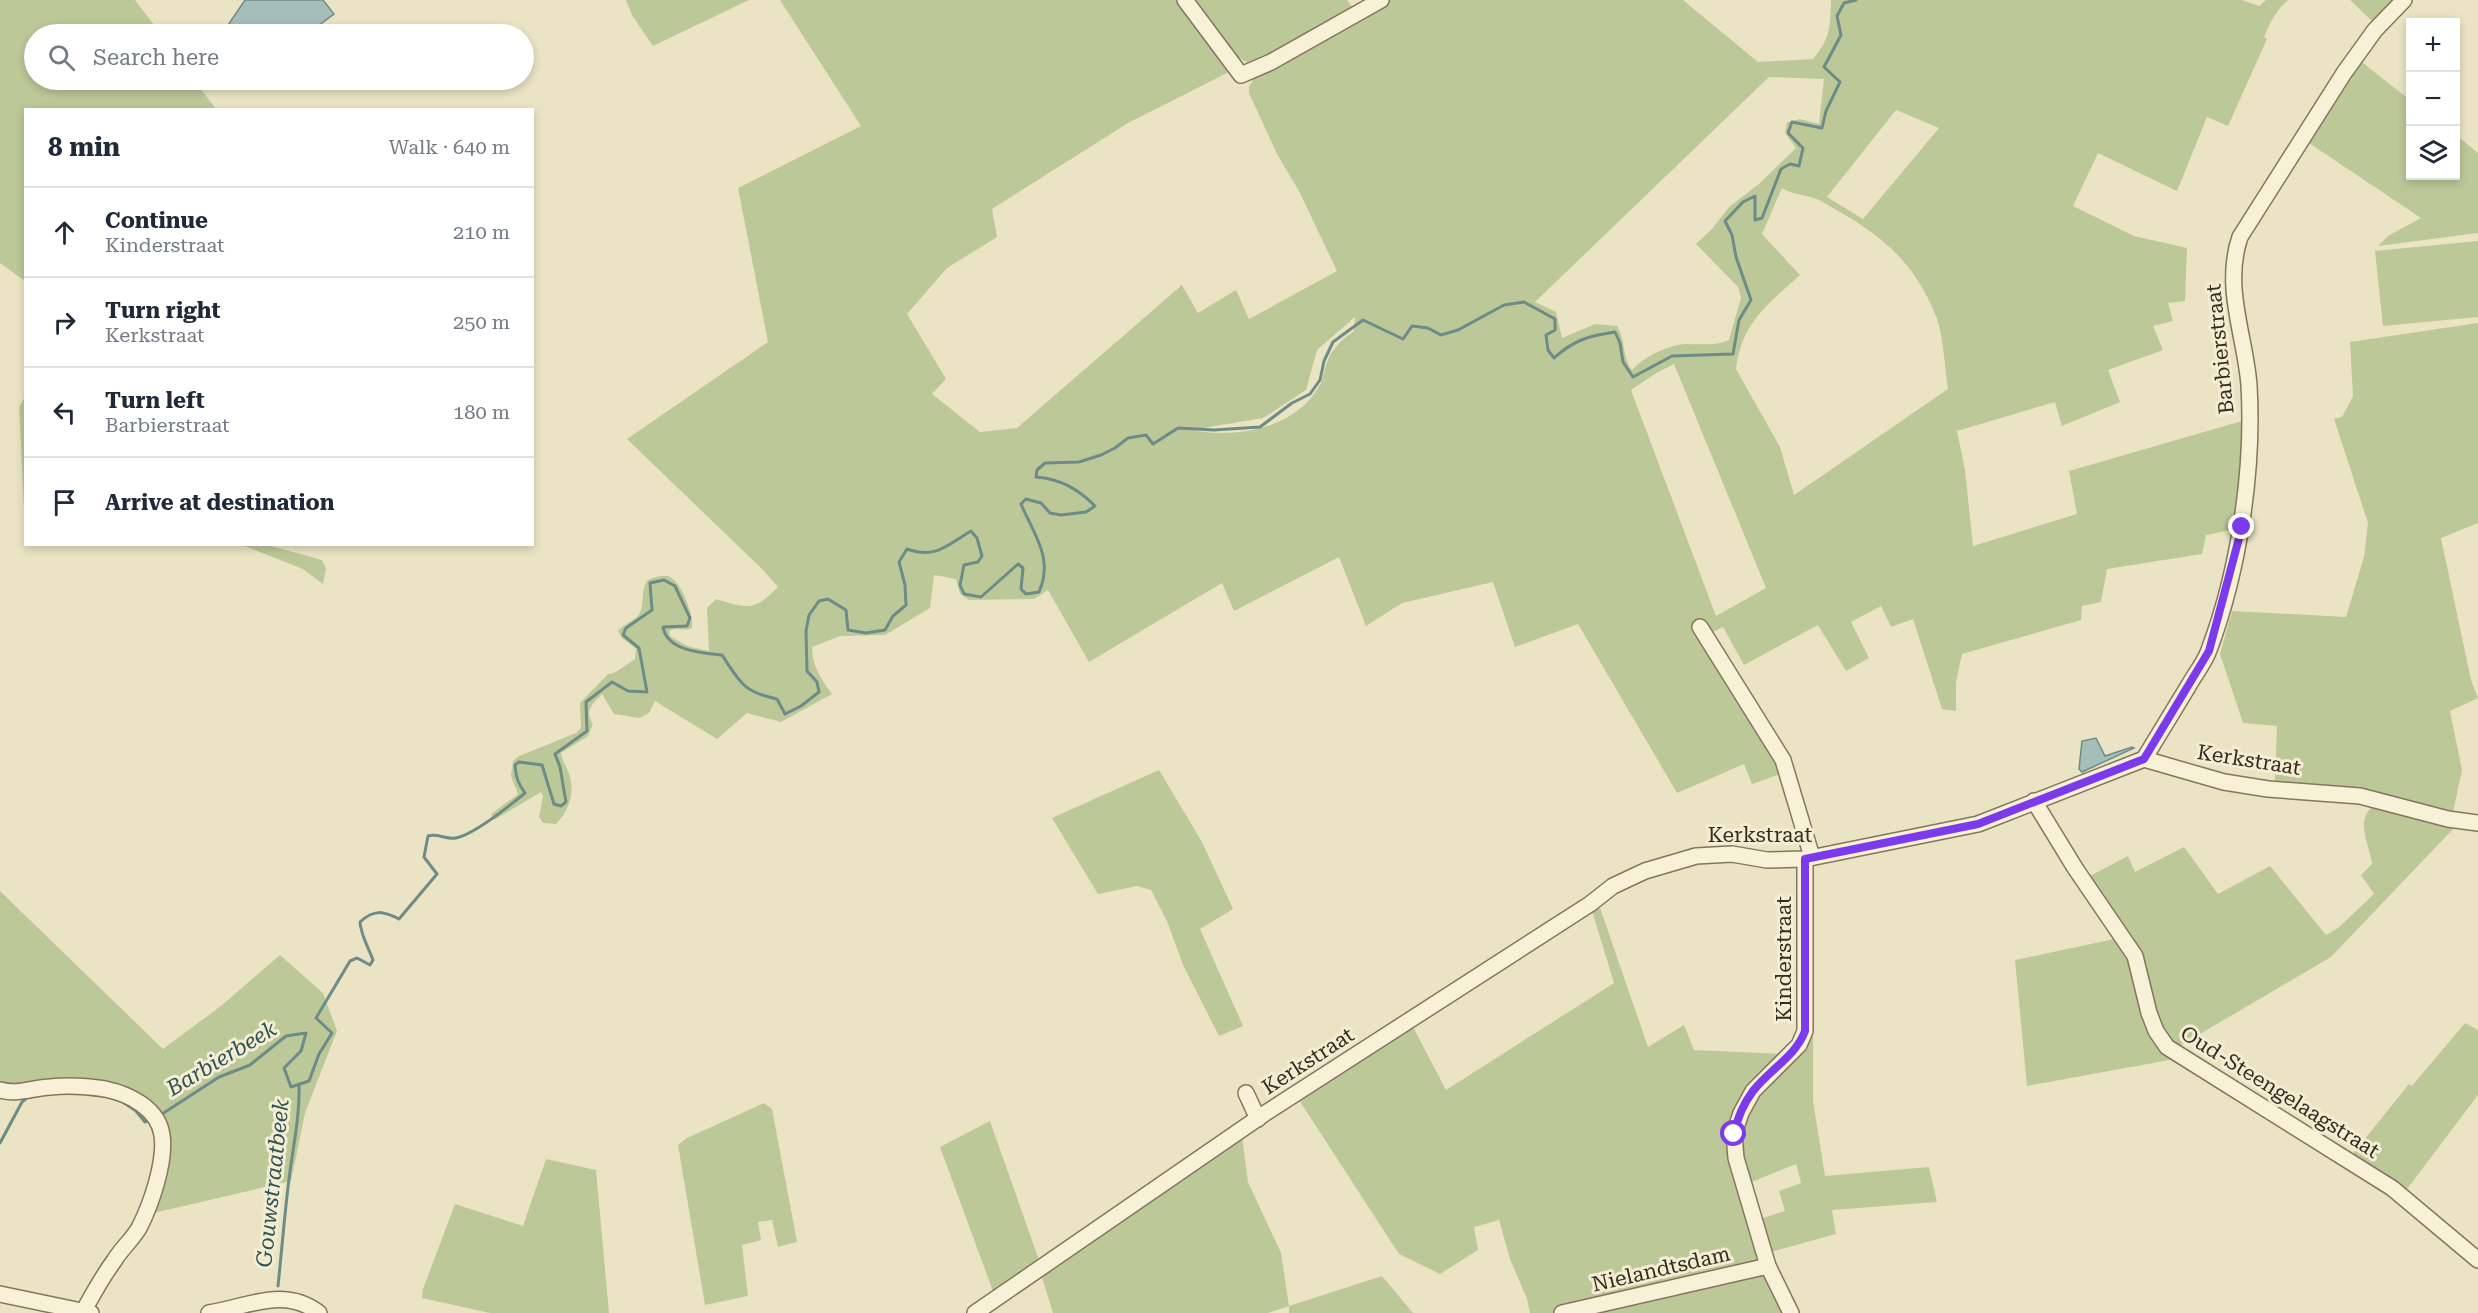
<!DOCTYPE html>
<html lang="en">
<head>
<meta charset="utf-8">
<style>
  body { margin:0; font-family:"Roboto Serif",serif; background:#f2f2f3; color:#1f2937 }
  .controls { position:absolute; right:18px; top:18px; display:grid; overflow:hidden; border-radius:0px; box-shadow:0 3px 9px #0003 }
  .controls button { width:54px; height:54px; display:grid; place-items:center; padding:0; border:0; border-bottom:2px solid #e0e1e3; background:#fff; color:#1f2937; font:30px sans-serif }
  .stop { position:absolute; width:18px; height:18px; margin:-14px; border:4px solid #7c3aed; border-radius:50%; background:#fff }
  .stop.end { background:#7c3aed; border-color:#fff; box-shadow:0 2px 6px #0008 }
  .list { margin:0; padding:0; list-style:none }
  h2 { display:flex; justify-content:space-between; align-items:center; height:78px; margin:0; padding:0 24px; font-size:26px }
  h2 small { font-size:20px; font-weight:400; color:#747a83 }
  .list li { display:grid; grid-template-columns:39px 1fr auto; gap:18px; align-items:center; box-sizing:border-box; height:90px; padding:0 24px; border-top:2px solid #e0e1e3 }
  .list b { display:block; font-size:22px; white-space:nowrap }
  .list p { margin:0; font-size:20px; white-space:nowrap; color:#747a83 }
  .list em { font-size:20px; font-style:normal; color:#747a83 }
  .icon { flex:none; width:33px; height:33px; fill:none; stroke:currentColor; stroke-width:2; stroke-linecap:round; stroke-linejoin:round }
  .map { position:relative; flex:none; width:2478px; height:1313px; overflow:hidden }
  .search { position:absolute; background:#fff; box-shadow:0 3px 9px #0003; left:24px; top:24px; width:510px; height:66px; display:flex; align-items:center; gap:15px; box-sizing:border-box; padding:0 21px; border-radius:33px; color:#747a83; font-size:22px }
  .panel { position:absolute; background:#fff; box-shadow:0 3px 9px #0003; left:24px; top:108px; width:510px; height:438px; border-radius:0px }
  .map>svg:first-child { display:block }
  .green { fill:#bdc899; fill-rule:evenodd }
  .water { fill:#a6beba; stroke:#6d8c88; stroke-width:1.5 }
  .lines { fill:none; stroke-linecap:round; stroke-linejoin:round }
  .stream { stroke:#6d8c88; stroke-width:3 }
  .minor-casing { stroke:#84765c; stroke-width:18 }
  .minor { stroke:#f6f1d7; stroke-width:15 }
  .route { stroke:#7c3aed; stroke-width:8 }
  .labels { text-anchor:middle; stroke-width:6; stroke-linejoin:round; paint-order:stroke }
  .street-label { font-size:21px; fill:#352c1f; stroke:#f3edd3 }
  .water-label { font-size:22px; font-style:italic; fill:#2f5254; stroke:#f3edd3 }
</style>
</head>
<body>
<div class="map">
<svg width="2478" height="1313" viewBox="0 0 2478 1313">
  <rect width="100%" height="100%" fill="#ebe4c4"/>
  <g class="green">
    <path d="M0,0H135L161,34H34V80H194L216,109L26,110L25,281L0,263Z"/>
    <path d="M626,0H749L653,46L632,15Z"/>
    <path d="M780,0H1179L1233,70L1128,123L992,209L997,237L947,268L907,314L946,379L932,394L980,432L1017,428L1182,285L1198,313L1236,290L1249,319L1337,271L1299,191L1277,154L1249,93V87L1256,75L1388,0H1683L1758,62L1813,59C1831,38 1830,26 1831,0H2242L2259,6L2266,0H2288C2276,10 2270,23 2264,37L2267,39L2228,126L2207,117L2177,191L2098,153L2073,206L2134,236L2187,248L2185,301L2168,303L2173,321L2153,326L2163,350L2108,370L2120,402L2062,426L2055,402L1957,431L1965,470L1973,546L2077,514L2069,471L2242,421L2240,494L2236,529L2206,535L2202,554L2107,569L2101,602L2082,606L2081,620L1962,654L1956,682V711L1942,709L1913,619L1891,627L1881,606L1851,622L1869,658L1846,671L1818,625L1744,665L1723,627L1700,638L1781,774L1752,784L1744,764L1677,793L1578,624L1515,647L1493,582L1402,603L1366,626L1339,557L1234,611L1222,583L1089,662L1048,590L1034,599L969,600L960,594L956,579L934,575L930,608L885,635L840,636L812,647C812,666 821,679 832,694L781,722L747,713L717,739L655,701L649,713L639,718L614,714L602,694C592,705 584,710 593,724L588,736L561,753C562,760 565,764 568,771C576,791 570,809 556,824L543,823L539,817L543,796L541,792L494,820L491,814L518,794L511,776L513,761L519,756L576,733L581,728L580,703L608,674L614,673L635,659L636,649L622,638L618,631C624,623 636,621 640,613C645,602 640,590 648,580C653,578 661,575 667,576C681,579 694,615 692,628C684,632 678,626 669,631L670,636L687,646L709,651L707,608L716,599C747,608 754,612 778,587L761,568L627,439L768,342L738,188L861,126ZM1769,77L1824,79L1819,124L1800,119L1787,122L1785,133L1796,148L1759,184L1729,207L1712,229L1696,244L1738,287L1741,298L1729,340C1716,346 1701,344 1687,344C1667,345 1645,356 1632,370C1622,357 1626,340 1617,326L1595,324L1562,338L1556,312L1535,302ZM1896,110L1939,128L1863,219L1827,197ZM1782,188C1794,196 1809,194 1821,201C1876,232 1911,255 1936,316C1943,334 1945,369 1948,389L1794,495L1780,447L1736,369C1742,322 1767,305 1800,275L1762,234ZM1355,317L1354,331C1341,340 1331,349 1326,365C1324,371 1323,378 1321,383C1297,429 1237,439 1191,430L1263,418L1306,390L1317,350ZM1674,364L1766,588L1716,616L1631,390L1653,375Z"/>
    <path d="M1192,0H1347L1355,11L1254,63L1246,62L1237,56Z"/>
    <path d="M2350,0H2394L2386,6L2373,22Z"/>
    <path d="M2359,60L2410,100V176H2456V135L2478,153V233L2378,246L2388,236L2421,218L2306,141Z"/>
    <path d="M2478,241V317L2383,326L2375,251Z"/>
    <path d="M2478,323V523L2441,538L2471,680L2478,698L2450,711L2462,770L2453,812L2337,786L2275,781L2277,726L2243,723L2220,654L2232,611L2346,617L2364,557L2368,523L2334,419L2342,417L2353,396L2350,342Z"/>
    <path d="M25,397V528L19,407Z"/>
    <path d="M242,545H267L322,560L326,569L323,584L303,569Z"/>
    <path d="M1159,770L1202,842L1233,909L1200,929L1243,1026L1219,1036L1183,965L1167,921L1151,890L1137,886L1098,894L1052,818Z"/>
    <path d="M2372,807L2454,828L2331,957L2176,1048L2164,1035L2152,1004L2143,955L2131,934L2088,877L2128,856L2135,872L2184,847L2218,894L2270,866L2326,935L2338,928L2374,894L2361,875L2372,864C2370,846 2355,822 2372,807Z"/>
    <path d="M0,891L163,1049L221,1006L280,955L323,993L337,1031L305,1113L291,1181L149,1214L168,1145L141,1099L0,1086Z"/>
    <path d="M1599,905L1648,1047L1684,1025L1694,1050L1783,1054L1739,1105L1730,1121L1728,1144L1762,1272L1785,1313H1530L1527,1299L1510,1259L1499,1220L1474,1227L1478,1250L1440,1274L1399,1254L1299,1100L1413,1027L1446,1090L1614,983L1592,911Z"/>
    <path d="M2119,938L2175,1059L2027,1086L2015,960Z"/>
    <path d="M2465,1023L2478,1030V1095L2404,1193L2352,1155L2409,1084L2412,1086Z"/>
    <path d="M1813,1036V1101L1825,1176L1929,1167L1937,1202L1832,1210L1836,1234L1771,1252L1760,1219L1785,1211L1779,1191L1801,1183L1796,1164L1749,1183C1731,1123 1743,1110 1785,1067C1794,1058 1802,1043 1813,1036Z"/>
    <path d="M764,1103L772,1109L797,1242L778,1247L772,1220L758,1222L761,1240L742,1245L748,1296L705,1305L678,1145L687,1138Z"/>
    <path d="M990,1121L1040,1263L994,1294L940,1147Z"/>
    <path d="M1242,1136L1248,1182L1281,1253L1289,1306L1382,1276L1413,1313H1289V1306L1268,1313H1053L1041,1274Z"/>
    <path d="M546,1159L596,1170L609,1313H490L422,1298L423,1289L455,1204L523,1226Z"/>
  </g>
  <g class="water">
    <path d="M245,0H323L334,14L307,34H222Z"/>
    <path d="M2096,738L2105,756L2132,747L2134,748L2082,772L2079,769L2082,741Z"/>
  </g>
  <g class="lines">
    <g class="stream">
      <path d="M123,1102L136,1111L145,1122L150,1120"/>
      <path d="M159,1116L219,1077L250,1065L286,1036L306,1033L301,1051L284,1068L291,1087L309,1081L319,1054L332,1033L316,1018L350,961L357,958L370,965L373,960C368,946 361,936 360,922C374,909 383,911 399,919L437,874L424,857L428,836C438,833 446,840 456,838C475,834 508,807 525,793C518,784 516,777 515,765L519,762L542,765L554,804L561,806L566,802L560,767L555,754L587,731L586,702L612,682L628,691L647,692L639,648L623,635L626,628L652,610L650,583L664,580L675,586L690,618L687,626L663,627C667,651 702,653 722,655C740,682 743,692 777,699L785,714L801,706L819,692L817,682L807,671L806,631L809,615L819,601L828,599L846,610L848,630L866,633L885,630L893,616L906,605L905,585L899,562L907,549C936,559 946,546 971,531L977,538L982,556L978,562L964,565L960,585L964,594L981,597L1018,564L1023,568L1021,589L1026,594L1039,592C1054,558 1034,535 1021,504L1026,499L1041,503L1050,513L1061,515L1086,512L1095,506C1078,489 1061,479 1036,477L1037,470L1045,463L1079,462L1101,455L1115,448L1128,438L1146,435L1153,444L1178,428L1214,430L1260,427L1292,403L1310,394L1320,380L1324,361L1333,342L1363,320L1403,339L1412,326L1428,328L1441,335L1458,330L1504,305L1524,302L1555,319V330L1546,335L1548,350L1554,358C1574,340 1588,336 1615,332L1620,343L1623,362L1633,377L1672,356L1733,354L1739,320L1751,300L1736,257L1732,235L1725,221L1743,202L1755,196V220L1762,218L1781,169L1790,164L1799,166L1803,148L1788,133L1792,122L1822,128L1826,111L1840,82L1824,67L1841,35L1837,16L1844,3L1856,0"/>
      <path d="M0,1143L22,1102L29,1096"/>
      <path d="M278,1286C282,1248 285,1209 290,1171C294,1143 300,1113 299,1084"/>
    </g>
    <defs>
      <g id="minor">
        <path d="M1185,0L1241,75L1271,62L1381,0"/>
        <path d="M1700,627L1783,760L1812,857"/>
        <path d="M2144,759C2159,734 2174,710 2189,685C2195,674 2205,662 2209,650C2239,570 2254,470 2249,385C2245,335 2223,287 2240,237L2344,73L2375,30L2404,0"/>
        <path d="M2034,801L2075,868L2135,956L2149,1013L2156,1031L2167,1047L2392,1188L2478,1260"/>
        <path d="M0,1090C18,1095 32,1088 50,1087C69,1085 86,1086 105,1089C129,1094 158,1108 162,1135C166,1161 151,1205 139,1228C132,1240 121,1249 114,1261C102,1277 93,1294 83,1312"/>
        <path d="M1246,1093L1258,1119"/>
        <path d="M0,1294L91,1313"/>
        <path d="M209,1313C247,1307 284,1286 319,1313"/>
        <path d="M975,1313L1264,1114L1590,904L1613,886L1645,871L1696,856L1732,854L1767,860L1805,859L1978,824L2144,759L2224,782L2268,789L2360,796L2448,819L2478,823"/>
        <path d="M1562,1313L1768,1266"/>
        <path d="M1791,1313L1768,1266L1736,1158L1734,1134L1741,1113L1753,1091L1799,1045L1805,1031V859"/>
      </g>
    </defs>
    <use href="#minor" class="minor-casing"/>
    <use href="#minor" class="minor"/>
  </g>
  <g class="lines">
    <path class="route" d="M1734,1134C1737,1119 1744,1103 1753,1091C1769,1070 1796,1056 1805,1031V859L1978,824L2144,759L2209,651L2242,527"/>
  </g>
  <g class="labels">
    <g class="street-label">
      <text transform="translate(2220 349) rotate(-96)" y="7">Barbierstraat</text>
      <text transform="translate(2249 760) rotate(9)" y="7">Kerkstraat</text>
      <text x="1760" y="842">Kerkstraat</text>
      <text transform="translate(1784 959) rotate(-90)" y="7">Kinderstraat</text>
      <text transform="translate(1308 1061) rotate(-33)" y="7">Kerkstraat</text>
      <text transform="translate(2280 1092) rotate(32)" y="7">Oud-Steengelaagstraat</text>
      <text transform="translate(1661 1269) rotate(-13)" y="7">Nielandtsdam</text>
    </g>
    <g class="water-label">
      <text transform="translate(221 1058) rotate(-31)" y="8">Barbierbeek</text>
      <text transform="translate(272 1183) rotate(-84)" y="8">Gouwstraatbeek</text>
    </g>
  </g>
</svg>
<div class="controls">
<button>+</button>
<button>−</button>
<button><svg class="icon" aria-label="layers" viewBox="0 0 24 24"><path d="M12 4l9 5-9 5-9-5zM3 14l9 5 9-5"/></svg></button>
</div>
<div class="stop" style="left:1734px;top:1134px"></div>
<div class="stop end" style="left:2242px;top:527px"></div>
<div class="search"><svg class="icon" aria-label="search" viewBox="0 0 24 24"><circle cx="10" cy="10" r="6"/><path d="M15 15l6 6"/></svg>Search here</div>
<section class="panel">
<h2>8 min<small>Walk · 640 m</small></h2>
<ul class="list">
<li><svg class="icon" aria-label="ahead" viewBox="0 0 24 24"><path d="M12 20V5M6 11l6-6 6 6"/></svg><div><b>Continue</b><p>Kinderstraat</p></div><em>210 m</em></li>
<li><svg class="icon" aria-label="right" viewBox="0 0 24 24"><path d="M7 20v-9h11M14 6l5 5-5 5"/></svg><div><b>Turn right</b><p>Kerkstraat</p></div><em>250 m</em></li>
<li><svg class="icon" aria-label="left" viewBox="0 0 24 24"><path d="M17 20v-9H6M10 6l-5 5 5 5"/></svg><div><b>Turn left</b><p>Barbierstraat</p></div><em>180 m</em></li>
<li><svg class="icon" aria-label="arrive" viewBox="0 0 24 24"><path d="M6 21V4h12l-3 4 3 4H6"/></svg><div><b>Arrive at destination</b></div></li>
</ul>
</section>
</div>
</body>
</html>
